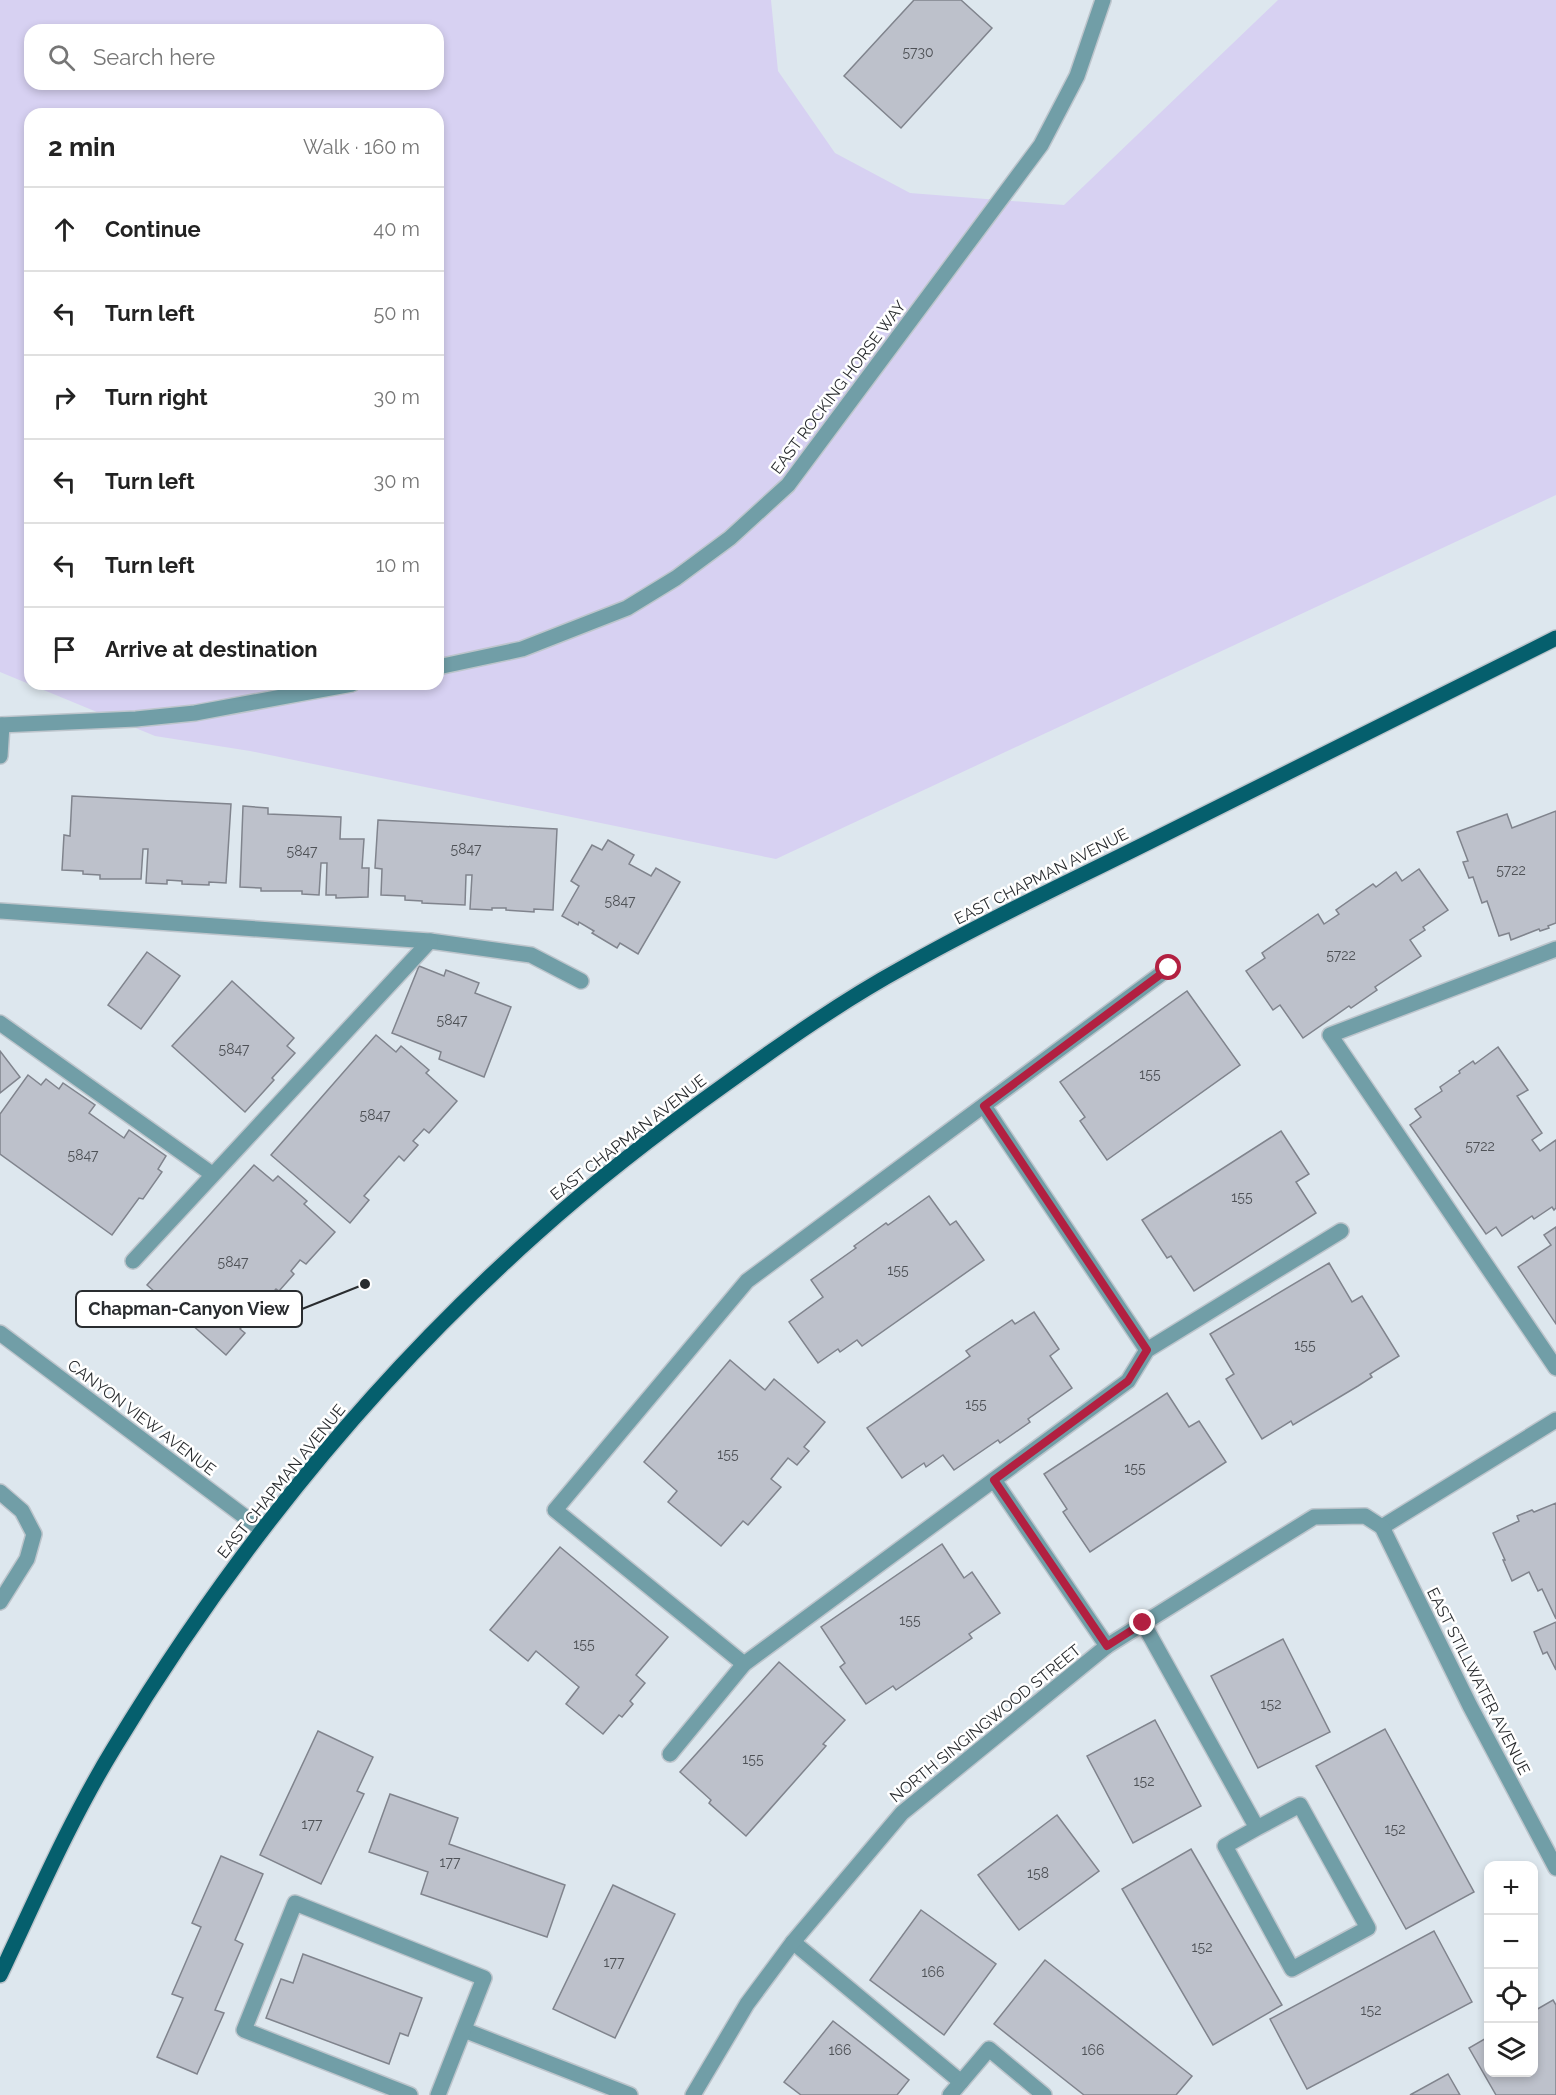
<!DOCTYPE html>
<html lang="en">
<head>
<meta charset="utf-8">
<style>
  body { margin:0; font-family:Raleway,sans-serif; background:#f6f6f6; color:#222 }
  .controls { position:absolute; right:18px; bottom:18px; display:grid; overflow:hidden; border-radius:12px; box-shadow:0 3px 9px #0003 }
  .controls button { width:54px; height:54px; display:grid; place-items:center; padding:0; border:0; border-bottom:2px solid #e0e0e0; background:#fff; color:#222; font:30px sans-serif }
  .stop { position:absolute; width:18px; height:18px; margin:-14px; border:4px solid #b22041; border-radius:50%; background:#fff }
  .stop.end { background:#b22041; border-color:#fff; box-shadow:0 2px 6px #0008 }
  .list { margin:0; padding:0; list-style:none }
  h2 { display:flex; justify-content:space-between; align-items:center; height:78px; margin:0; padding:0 24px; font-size:26px }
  h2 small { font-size:20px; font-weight:400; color:#767676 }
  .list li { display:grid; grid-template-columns:39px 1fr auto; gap:18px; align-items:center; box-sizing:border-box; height:84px; padding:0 24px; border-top:2px solid #e0e0e0 }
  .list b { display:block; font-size:22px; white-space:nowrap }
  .list em { font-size:20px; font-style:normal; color:#767676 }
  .icon { flex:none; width:33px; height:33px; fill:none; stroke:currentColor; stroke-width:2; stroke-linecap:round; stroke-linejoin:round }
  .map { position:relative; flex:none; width:1556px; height:2095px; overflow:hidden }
  .search { position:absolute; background:#fff; box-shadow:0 3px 9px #0003; left:24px; top:24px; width:420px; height:66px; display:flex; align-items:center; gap:15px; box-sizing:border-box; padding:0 21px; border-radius:18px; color:#767676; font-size:22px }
  .panel { position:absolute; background:#fff; box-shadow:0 3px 9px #0003; left:24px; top:108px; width:420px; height:582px; border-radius:18px }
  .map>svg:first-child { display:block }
  .green { fill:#d7d1f2; fill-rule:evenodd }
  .building { fill:#bdc1cb; stroke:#80848d; stroke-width:1.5 }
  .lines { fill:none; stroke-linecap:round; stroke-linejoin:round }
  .service-casing { stroke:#bdc5cc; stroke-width:18 }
  .minor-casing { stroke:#bdc5cc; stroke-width:18 }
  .tertiary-casing { stroke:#bdc5cc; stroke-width:18 }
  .primary-casing { stroke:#bdc5cc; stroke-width:18 }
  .service { stroke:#719ea7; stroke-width:15 }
  .minor { stroke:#719ea7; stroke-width:15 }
  .tertiary { stroke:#719ea7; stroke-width:15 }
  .primary { stroke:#055f6d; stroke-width:15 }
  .route { stroke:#b22041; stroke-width:8 }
  .labels { text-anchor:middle; stroke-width:5; stroke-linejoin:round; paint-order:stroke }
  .number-label { font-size:14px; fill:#4e5156 }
  .street-label { font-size:16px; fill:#292c2f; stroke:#fff }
  .leader { fill:none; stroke:#292c2f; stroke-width:2 }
  .callout-dot { fill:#292c2f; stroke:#fff; stroke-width:2 }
  .callout { fill:#fff; stroke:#292c2f; stroke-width:2 }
  .callout-label { font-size:18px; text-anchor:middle; font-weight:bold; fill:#292c2f }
</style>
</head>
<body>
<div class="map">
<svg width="1556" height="2095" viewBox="0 0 1556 2095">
  <rect width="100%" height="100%" fill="#dde7ee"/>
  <path class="green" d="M0,0H771L778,71L835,153L910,193L1064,205L1278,0H1556V495L776,859L250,751L155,736L0,672ZM30,30H438V84H30ZM30,114H438V684H30Z"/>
  <g class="building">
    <path d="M914,0H961L992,28L901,128L844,76Z"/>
    <path d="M72,796L231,804L226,883L209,882V885L182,884V881L167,880V884L146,883L148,849H143L141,879H100V875L83,874V871L62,870L64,835L70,836Z"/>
    <path d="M243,806L268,808V814L341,817L340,839H364L362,868H369L368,897L336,898V895H326L327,863H321L319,895L302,894V891H261V888L240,887Z"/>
    <path d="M1556,811V923L1548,926L1549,928L1540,931L1539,929L1511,940L1509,933L1499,936L1487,901L1482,903L1473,877L1469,878L1463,862L1468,861L1457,832L1507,814L1512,828Z"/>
    <path d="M378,820L557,829L553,910L534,909V912L506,910V908H492V910L470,909L472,875H466L465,905L422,903V901L405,900V896L381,895L382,869L375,868Z"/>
    <path d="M608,840L634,855L629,864L651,876L656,868L680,882L638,954L620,943L617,948L592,933L594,931L579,922L578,925L562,916L579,886L571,881L592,845L602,850Z"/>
    <path d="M1419,869L1448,910L1423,927L1425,930L1410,940L1421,956L1375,987L1377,990L1351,1008L1349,1006L1303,1038L1280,1005L1273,1010L1246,971L1265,958L1262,953L1318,914L1324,924L1339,914L1336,910L1373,884L1376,887L1396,872L1402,881Z"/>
    <path d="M147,952L180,976L141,1029L108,1005Z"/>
    <path d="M419,966L444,976L446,970L479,983L475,993L511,1007L484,1077L439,1059L441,1052L392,1033Z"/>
    <path d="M232,981L294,1038L287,1046L295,1053L272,1078L274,1080L245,1112L172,1046Z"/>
    <path d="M1187,991L1240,1065L1107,1160L1080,1121L1085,1117L1060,1082Z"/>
    <path d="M376,1035L396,1052L401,1046L429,1070L426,1073L457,1101L429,1133L424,1129L413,1141L418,1145L404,1161L399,1156L364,1196L369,1200L350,1223L271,1155Z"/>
    <path d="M1498,1047L1528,1090L1517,1096L1542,1133L1532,1140L1540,1151L1556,1140V1208L1554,1210L1552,1207L1534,1219L1532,1216L1502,1236L1496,1227L1486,1234L1410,1125L1421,1117L1415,1109L1442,1091L1440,1087L1460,1073L1459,1071L1473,1061L1475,1064Z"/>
    <path d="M0,1051L20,1077L0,1093Z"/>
    <path d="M28,1075L41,1085L46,1079L59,1089L63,1083L95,1105L89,1113L124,1138L129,1130L166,1156L158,1169L162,1172L143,1199L139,1198L112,1235L0,1154V1114Z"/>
    <path d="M1281,1131L1309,1174L1296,1182L1316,1213L1194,1291L1171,1256L1167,1258L1142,1220Z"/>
    <path d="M254,1165L273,1181L278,1176L307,1201L304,1204L335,1232L306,1264L300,1260L291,1271L294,1274L279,1291L276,1289L240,1329L245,1333L226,1355L147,1285Z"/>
    <path d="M929,1196L950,1225L956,1221L984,1260L862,1346L857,1340L840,1352L838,1349L818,1363L789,1322L823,1297L811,1280L856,1248L854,1246L886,1223L888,1225Z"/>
    <path d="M1556,1227V1324L1518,1267L1551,1245L1544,1235Z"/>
    <path d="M1329,1263L1352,1302L1362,1296L1399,1356L1370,1374L1372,1377L1358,1386L1293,1425L1291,1421L1262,1439L1226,1379L1234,1374L1210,1334Z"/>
    <path d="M1034,1312L1059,1349L1050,1356L1072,1388L1028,1419L1030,1422L1000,1443L998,1440L954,1470L943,1455L926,1467L924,1463L902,1478L867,1428L970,1356L966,1351L1012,1320L1015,1324Z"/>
    <path d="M730,1360L765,1390L774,1379L825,1422L804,1447L809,1451L797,1465L788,1458L771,1479L781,1487L748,1525L743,1521L721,1546L668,1502L677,1491L644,1462Z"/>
    <path d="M1167,1393L1189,1427L1199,1421L1226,1462L1090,1552L1063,1512L1067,1509L1044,1474Z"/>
    <path d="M1556,1503V1619L1542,1589L1538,1591L1529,1572L1512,1581L1503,1560H1505L1493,1533L1519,1521L1517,1516L1532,1510L1534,1512Z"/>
    <path d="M942,1544L964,1578L972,1572L1000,1613L969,1634L972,1638L896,1690L893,1686L866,1704L840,1667L845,1663L821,1627Z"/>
    <path d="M560,1547L668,1637L636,1675L645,1683L630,1701L633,1704L622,1717L619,1715L603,1734L566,1704L579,1687L536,1651L528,1661L490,1630Z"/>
    <path d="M1556,1622V1670L1547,1652L1543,1654L1534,1632Z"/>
    <path d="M1283,1639L1330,1732L1258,1768L1211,1676Z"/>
    <path d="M779,1662L845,1720L823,1744L826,1746L746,1836L709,1803L711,1800L680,1772Z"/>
    <path d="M1155,1720L1201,1806L1133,1843L1087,1756Z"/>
    <path d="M1385,1729L1474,1892L1406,1929L1316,1766Z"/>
    <path d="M318,1731L373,1757L357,1791L364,1794L321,1884L260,1855Z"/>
    <path d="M390,1794L458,1818L449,1844L565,1885L547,1937L421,1894L428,1872L369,1852Z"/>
    <path d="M1057,1815L1099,1871L1019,1930L978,1875Z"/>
    <path d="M1191,1849L1282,2005L1213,2045L1122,1889Z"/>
    <path d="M221,1856L263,1874L235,1940L243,1944L215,2010L224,2013L197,2074L157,2057L183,1998L172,1994L201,1927L192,1923Z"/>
    <path d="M613,1885L675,1914L615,2038L553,2009Z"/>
    <path d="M921,1910L996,1964L944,2035L870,1980Z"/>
    <path d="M1434,1931L1472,2002L1307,2089L1270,2019Z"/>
    <path d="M303,1954L422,1998L408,2036L400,2033L389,2064L266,2018L281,1979L293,1983Z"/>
    <path d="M1045,1960L1192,2076L1176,2095H1084L994,2024Z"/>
    <path d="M1553,2000L1556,2005V2095H1496L1469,2048L1488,2037V2072H1534V2011Z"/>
    <path d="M833,2021L909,2080L897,2095H801L784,2082Z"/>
    <path d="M1448,2074L1460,2095H1410Z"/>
  </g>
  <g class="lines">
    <defs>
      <g id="service">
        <path d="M0,756L2,725"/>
        <path d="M0,911L430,941L531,955L581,981"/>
        <path d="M1556,949L1330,1035L1556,1368"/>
        <path d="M0,1023L212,1174"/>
        <path d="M984,1106L1147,1350"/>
        <path d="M133,1261L430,941"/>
        <path d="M994,1480L1107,1646"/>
        <path d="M1382,1527L1556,1420"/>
        <path d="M1143,1623L1257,1828L1225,1846L1292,1969L1368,1928L1300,1805L1257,1828"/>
        <path d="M744,1664L555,1510L747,1281L1169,968"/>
        <path d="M670,1754L744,1664L1128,1381L1147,1350L1341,1231"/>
        <path d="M793,1942L961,2082"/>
        <path d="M464,2030L630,2095"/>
        <path d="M410,2095L244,2030L295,1903L484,1978L438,2095"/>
        <path d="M950,2095L989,2049L1044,2095"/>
      </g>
      <g id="minor">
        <path d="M438,667L522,649L627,608L676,578L730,538L788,485L1041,145L1077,76L1103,0"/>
        <path d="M0,725L136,719L195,713L352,684"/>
        <path d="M0,1492L22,1511L34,1534L27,1559L0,1602"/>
        <path d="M693,2095L747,2004L793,1942L902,1813L1107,1646L1314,1517L1365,1516L1382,1527L1470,1706L1556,1868"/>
      </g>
      <path id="tertiary" d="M0,1333L261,1529"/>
      <path id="primary" d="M0,1975C36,1899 70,1820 114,1748C229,1558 370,1382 536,1234C596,1180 661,1130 727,1083C784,1042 842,1001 904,967C983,922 1067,883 1149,842C1285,774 1420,706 1556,638"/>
    </defs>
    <use href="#service" class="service-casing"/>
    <use href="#minor" class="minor-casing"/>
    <use href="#tertiary" class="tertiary-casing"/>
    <use href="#primary" class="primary-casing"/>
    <use href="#service" class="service"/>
    <use href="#minor" class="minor"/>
    <use href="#tertiary" class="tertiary"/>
    <use href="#primary" class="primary"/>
  </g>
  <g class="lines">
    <path class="route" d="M1143,1623L1107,1646L994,1480L1128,1381L1147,1350L984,1106L1169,968"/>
  </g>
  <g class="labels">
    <g class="number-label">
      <text x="918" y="57">5730</text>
      <text x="466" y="854">5847</text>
      <text x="302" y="856">5847</text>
      <text x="1511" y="875">5722</text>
      <text x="620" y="906">5847</text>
      <text x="1341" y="960">5722</text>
      <text x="452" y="1025">5847</text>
      <text x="234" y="1054">5847</text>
      <text x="1150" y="1079">155</text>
      <text x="375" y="1120">5847</text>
      <text x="1480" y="1151">5722</text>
      <text x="83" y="1160">5847</text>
      <text x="1242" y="1202">155</text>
      <text x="233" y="1267">5847</text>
      <text x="898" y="1275">155</text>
      <text x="1305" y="1350">155</text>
      <text x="976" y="1409">155</text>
      <text x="728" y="1459">155</text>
      <text x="1135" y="1473">155</text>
      <text x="910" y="1625">155</text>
      <text x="584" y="1649">155</text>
      <text x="1271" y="1709">152</text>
      <text x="753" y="1764">155</text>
      <text x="1144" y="1786">152</text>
      <text x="312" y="1829">177</text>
      <text x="1395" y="1834">152</text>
      <text x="450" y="1867">177</text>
      <text x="1038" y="1878">158</text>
      <text x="1202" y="1952">152</text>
      <text x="614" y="1967">177</text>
      <text x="933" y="1977">166</text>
      <text x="1371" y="2015">152</text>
      <text x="840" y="2055">166</text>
      <text x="1093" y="2055">166</text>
    </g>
    <g class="street-label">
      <text transform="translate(838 387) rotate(-53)" y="6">EAST ROCKING HORSE WAY</text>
      <text transform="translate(1041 876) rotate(-27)" y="6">EAST CHAPMAN AVENUE</text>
      <text transform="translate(628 1137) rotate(-38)" y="6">EAST CHAPMAN AVENUE</text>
      <text transform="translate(142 1417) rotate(37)" y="6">CANYON VIEW AVENUE</text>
      <text transform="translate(281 1481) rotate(-51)" y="6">EAST CHAPMAN AVENUE</text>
      <text transform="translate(1479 1681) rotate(63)" y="6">EAST STILLWATER AVENUE</text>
      <text transform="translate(985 1723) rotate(-39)" y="6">NORTH SINGINGWOOD STREET</text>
    </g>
  </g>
  <path class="leader" d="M365 1284L302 1309"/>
  <circle class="callout-dot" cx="365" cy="1284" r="6"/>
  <rect class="callout" x="76" y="1291" width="226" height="36" rx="6"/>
  <g class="callout-label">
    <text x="189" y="1315">Chapman-Canyon View</text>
  </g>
</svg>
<div class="controls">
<button>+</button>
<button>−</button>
<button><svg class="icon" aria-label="locate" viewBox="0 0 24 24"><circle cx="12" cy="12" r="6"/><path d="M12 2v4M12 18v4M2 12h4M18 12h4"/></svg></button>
<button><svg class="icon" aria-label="layers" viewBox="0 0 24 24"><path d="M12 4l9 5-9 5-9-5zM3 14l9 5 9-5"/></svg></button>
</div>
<div class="stop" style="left:1169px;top:968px"></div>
<div class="stop end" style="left:1143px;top:1623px"></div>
<div class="search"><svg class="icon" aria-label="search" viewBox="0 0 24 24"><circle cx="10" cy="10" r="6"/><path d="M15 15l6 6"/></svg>Search here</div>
<section class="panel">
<h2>2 min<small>Walk · 160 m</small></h2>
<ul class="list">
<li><svg class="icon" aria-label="ahead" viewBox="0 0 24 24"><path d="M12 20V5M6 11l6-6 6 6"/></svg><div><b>Continue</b></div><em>40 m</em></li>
<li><svg class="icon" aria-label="left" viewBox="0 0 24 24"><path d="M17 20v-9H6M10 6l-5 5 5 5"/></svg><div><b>Turn left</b></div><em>50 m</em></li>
<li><svg class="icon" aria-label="right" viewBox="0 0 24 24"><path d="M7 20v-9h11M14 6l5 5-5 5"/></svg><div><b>Turn right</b></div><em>30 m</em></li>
<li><svg class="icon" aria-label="left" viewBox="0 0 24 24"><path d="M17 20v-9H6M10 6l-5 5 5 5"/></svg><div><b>Turn left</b></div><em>30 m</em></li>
<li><svg class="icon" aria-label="left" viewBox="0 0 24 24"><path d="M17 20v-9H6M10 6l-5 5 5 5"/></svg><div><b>Turn left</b></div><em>10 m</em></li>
<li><svg class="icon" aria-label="arrive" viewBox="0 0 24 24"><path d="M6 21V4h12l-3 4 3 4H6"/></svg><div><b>Arrive at destination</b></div></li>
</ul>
</section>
</div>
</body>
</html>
